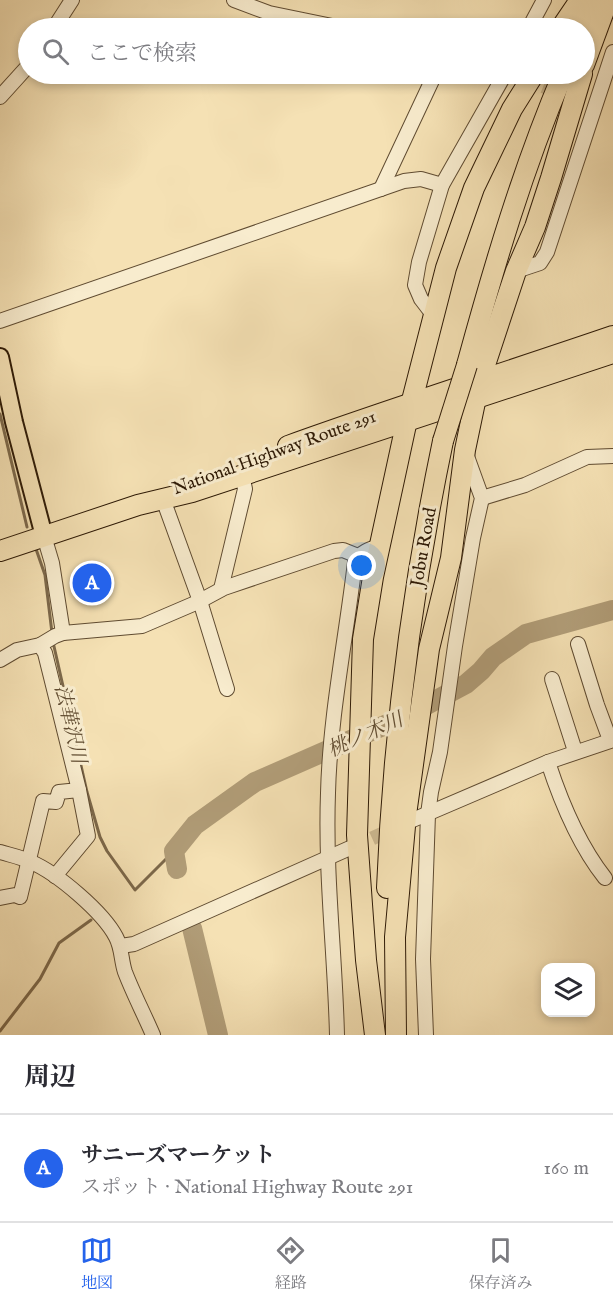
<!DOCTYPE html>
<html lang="ja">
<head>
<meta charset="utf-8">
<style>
  body { margin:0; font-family:"IM FELL English","Noto Serif JP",serif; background:#f7f7f7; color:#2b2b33 }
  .controls { position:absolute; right:18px; bottom:18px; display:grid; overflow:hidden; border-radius:12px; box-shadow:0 3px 9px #0003 }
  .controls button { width:54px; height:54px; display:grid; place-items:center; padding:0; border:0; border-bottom:2px solid #e1e1e2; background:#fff; color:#2b2b33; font:30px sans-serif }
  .you { position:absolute; left:362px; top:566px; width:21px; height:21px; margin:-15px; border:4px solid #fff; border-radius:50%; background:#1a73e8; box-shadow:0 0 0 9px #1a73e833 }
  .badge { display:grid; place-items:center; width:39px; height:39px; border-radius:50%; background:#2563eb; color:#fff; font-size:20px; font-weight:700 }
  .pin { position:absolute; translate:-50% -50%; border:3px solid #fff; box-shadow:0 2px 6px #0006 }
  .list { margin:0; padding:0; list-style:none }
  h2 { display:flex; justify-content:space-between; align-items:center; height:78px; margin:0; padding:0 24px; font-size:26px }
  h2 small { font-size:20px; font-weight:400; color:#7c7c81 }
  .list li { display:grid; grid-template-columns:39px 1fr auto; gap:18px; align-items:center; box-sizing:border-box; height:108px; padding:0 24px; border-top:2px solid #e1e1e2 }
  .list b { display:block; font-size:22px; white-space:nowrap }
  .list p { margin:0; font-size:20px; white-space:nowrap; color:#7c7c81 }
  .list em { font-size:20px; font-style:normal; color:#7c7c81 }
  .icon { flex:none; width:33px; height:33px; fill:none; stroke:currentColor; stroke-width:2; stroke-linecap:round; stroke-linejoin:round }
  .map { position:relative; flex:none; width:613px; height:1035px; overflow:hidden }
  .search { position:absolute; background:#fff; box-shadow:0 3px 9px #0003; left:18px; right:18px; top:18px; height:66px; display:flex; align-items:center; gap:15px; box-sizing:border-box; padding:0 21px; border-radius:33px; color:#7c7c81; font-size:22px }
  .sheet { height:186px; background:#fff }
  nav { display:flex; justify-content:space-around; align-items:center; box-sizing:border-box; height:84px; border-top:2px solid #e1e1e2; background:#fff; font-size:16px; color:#7c7c81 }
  nav a { display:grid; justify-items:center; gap:3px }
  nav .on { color:#2563eb }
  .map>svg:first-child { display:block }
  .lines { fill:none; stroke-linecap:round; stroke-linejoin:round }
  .stream { stroke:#7c684a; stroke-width:3 }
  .river { stroke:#b19d78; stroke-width:20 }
  .minor-tunnel { stroke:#cdb991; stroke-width:14; stroke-dasharray:14 7; stroke-linecap:butt }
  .minor-casing { stroke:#5f4b31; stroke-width:16 }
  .major-casing { stroke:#2d1905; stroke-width:20 }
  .highway-casing { stroke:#2d1905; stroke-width:22 }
  .minor { stroke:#f8ecce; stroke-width:14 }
  .major { stroke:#f5e1b4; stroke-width:16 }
  .highway { stroke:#f5e1b4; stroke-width:20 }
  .highway-bridge-casing { stroke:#2d1905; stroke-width:22; stroke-linecap:butt }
  .highway-bridge { stroke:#f5e1b4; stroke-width:20 }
  .labels { text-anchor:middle; stroke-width:6; stroke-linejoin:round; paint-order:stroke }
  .street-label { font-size:18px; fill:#2d1905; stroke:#f8ecce }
  .water-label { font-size:20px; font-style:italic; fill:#624e33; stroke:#f8ecce }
</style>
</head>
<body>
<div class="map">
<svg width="613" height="1035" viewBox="0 0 613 1035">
  <rect width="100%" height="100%" fill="#f5e1b4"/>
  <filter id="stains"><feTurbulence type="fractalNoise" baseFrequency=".00333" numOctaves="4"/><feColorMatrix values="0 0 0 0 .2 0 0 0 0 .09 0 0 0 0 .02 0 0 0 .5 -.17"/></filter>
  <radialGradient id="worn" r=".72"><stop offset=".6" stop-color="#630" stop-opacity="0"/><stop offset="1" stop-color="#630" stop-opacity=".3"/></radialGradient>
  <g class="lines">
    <g class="stream">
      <path d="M0,414L27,527"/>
      <path d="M36,549L45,575L52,633"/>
      <path d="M53,642L87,792L100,837L107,851L135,890L174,851"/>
      <path d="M0,1031L40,979L59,943L91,920"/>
    </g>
    <g class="river">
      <path d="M177,869L174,851L195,825L255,782L408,715L466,684L481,671L493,657L526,634L613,610"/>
      <path d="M192,928L218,1035"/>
    </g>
    <g class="minor-tunnel">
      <path d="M524,78L564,95"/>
      <path d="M353,847L395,828"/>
    </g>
    <defs>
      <g id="minor">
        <path d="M234,0L269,13L342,28"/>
        <path d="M54,28L72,0"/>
        <path d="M529,28L544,0"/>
        <path d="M513,74L519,76"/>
        <path d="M0,97L28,66"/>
        <path d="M381,189L435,74"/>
        <path d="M516,271L540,263L547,252L613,52"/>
        <path d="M434,316L421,299L415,285L419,262L442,185L505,74"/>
        <path d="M0,321L404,181L421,179L442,185"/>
        <path d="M482,498L525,485L587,457L613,456"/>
        <path d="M163,499L200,601L227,689"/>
        <path d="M44,536L52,563L63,633"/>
        <path d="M221,589L245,489L242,475"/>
        <path d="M578,644L597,705L610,740"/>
        <path d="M0,660L17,650L40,645L55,636L63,633L142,626L198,602L224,588L334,551L343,550L358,556"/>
        <path d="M552,679L575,751"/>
        <path d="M548,762C561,802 579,845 605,878"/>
        <path d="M408,822L548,762L613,740"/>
        <path d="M0,852C10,855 21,857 31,862C57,873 103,912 116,937C122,948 121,960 125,972C133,993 144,1014 153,1035"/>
        <path d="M55,876L88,836L79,790"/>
        <path d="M0,898L15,895L20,897L43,801L56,802L59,792L79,790L45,653L40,645"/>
        <path d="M121,946L134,944L350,848"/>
        <path d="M337,1035C335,954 325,874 328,793C330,715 346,639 355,562C360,552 370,549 380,546"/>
        <path d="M426,1035L423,959L428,814L431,792L440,752L455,646L473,538L482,498L465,451"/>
      </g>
      <path id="major" d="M0,357L14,422L44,536"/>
      <g id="highway">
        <path d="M561,28L580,0"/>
        <path d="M582,28L594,0"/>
        <path d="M584,65L608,0"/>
        <path d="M467,365C494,266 523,168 563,74"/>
        <path d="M288,446C396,407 505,373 613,336"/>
        <path d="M0,551L138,505L192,492L613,353"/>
        <path d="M387,888C393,737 412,589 443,441"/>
        <path d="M375,1035L366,960L357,835L363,639L373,577L407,420L446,268L474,188L512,109L534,74"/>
        <path d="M396,1035L395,937L406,815L429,649L451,558L465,450L479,383L516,271L535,227L551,178L582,74"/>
      </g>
    </defs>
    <use href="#minor" class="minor-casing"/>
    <use href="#major" class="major-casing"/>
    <use href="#highway" class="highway-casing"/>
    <use href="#minor" class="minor"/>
    <use href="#major" class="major"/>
    <use href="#highway" class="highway"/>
    <defs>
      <path id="highway-bridge" d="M443,441L467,365"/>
    </defs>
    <use href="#highway-bridge" class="highway-bridge-casing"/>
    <use href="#highway-bridge" class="highway-bridge"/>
  </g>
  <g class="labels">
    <g class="street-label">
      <text transform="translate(274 452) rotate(-20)" y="6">National Highway Route 291</text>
      <text transform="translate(423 547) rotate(-80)" y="6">Jobu Road</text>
    </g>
    <g class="water-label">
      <text transform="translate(71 724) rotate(77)" y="7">法華沢川</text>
      <text transform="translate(365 734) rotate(-24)" y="7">桃ノ木川</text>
    </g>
  </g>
  <rect width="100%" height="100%" filter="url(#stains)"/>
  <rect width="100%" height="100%" fill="url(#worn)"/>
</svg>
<div class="controls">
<button><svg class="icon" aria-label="layers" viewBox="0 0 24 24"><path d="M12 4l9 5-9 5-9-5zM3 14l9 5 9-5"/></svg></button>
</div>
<div class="you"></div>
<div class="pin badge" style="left:92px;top:583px">A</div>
<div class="search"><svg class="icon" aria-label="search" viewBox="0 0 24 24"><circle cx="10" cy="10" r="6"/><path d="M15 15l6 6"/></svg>ここで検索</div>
</div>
<section class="sheet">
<h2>周辺<small></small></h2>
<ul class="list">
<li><span class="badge">A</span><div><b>サニーズマーケット</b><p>スポット · National Highway Route 291</p></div><em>160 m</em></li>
</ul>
</section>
<nav>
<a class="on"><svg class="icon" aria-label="map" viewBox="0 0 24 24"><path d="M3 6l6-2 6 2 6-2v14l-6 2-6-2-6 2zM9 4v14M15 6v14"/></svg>地図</a>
<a><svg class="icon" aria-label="directions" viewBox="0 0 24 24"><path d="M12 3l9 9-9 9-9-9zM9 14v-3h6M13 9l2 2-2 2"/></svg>経路</a>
<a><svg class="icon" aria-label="saved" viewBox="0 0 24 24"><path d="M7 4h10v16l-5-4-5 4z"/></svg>保存済み</a>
</nav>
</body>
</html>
